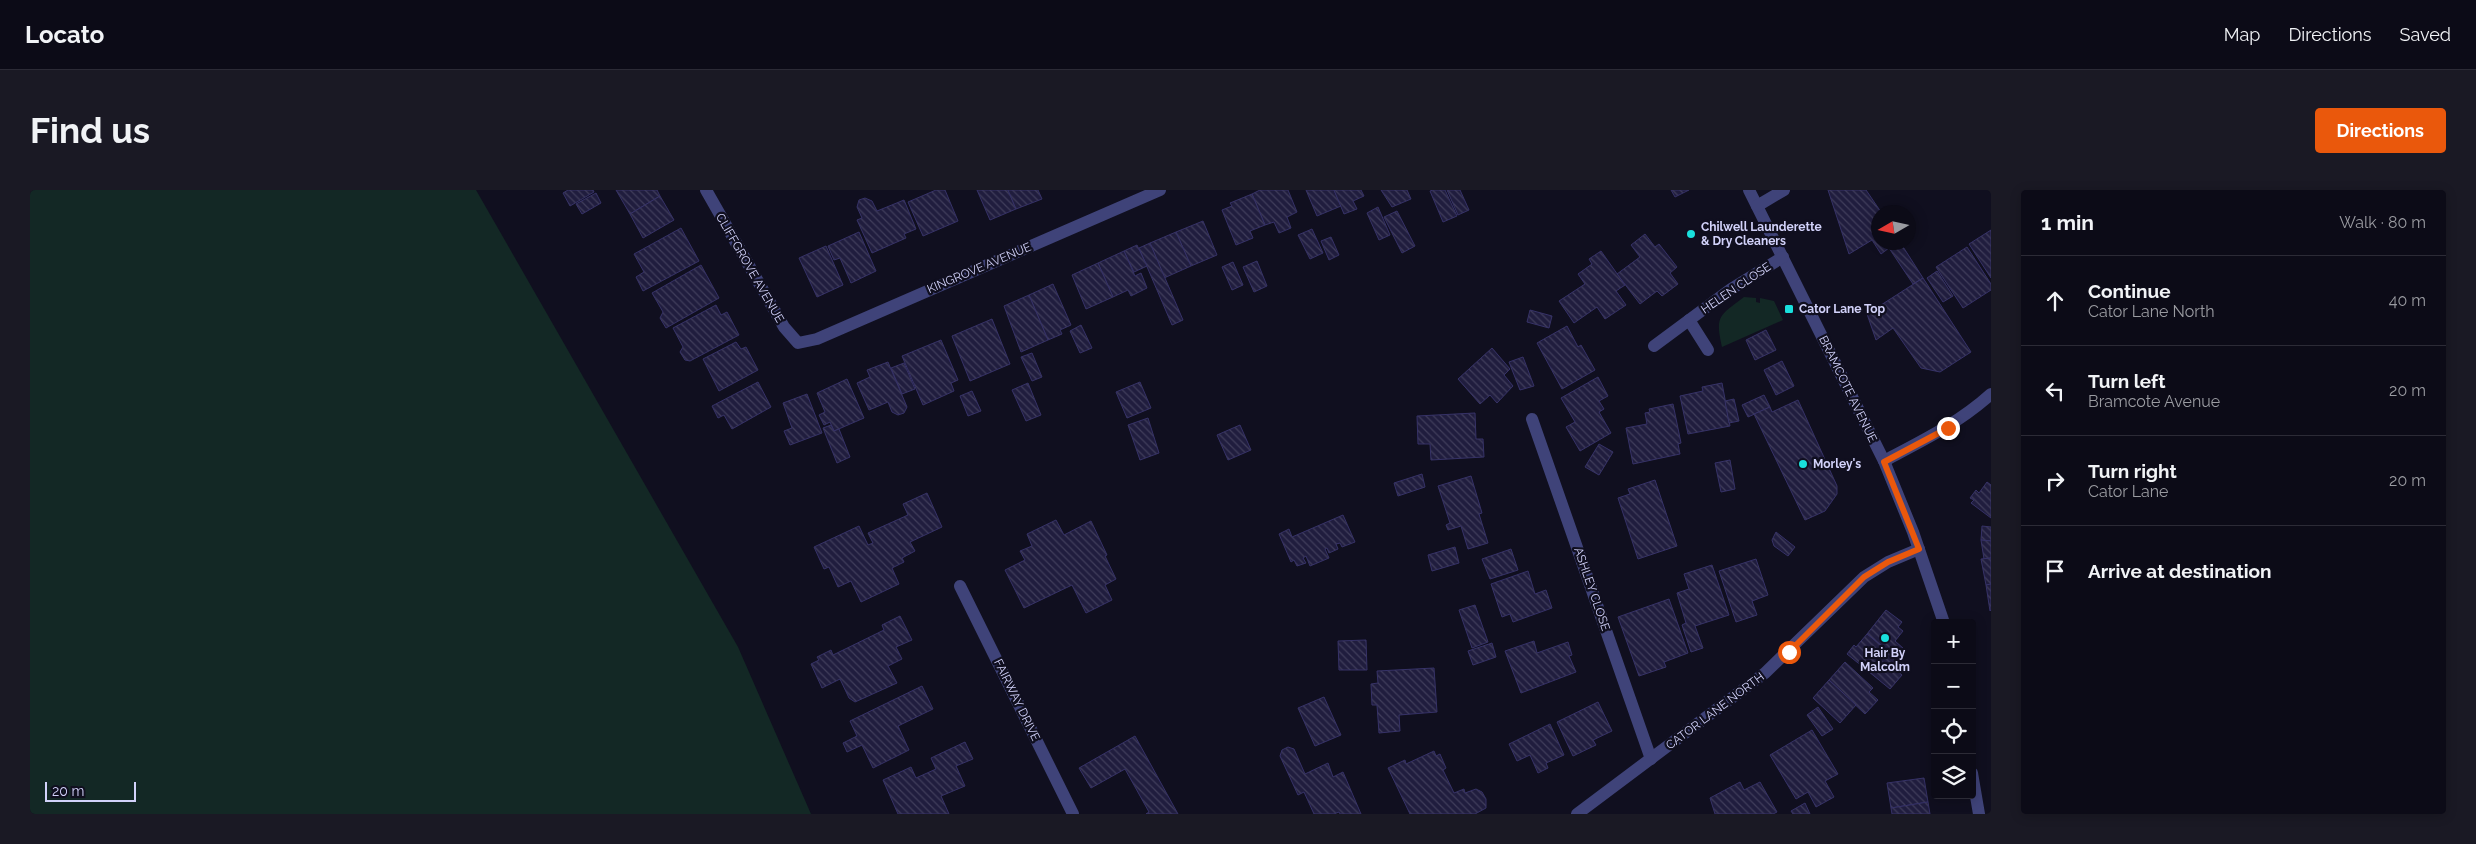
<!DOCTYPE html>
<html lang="en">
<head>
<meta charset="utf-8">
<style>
  body { margin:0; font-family:Raleway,sans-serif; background:#1a1924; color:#f1f3f6 }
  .controls { position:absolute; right:15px; bottom:15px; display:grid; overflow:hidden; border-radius:5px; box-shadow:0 2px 12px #0003 }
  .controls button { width:45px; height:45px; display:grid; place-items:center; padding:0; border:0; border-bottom:1px solid #2c2b36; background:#0c0b17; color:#f1f3f6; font:25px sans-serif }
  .compass { position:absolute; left:1841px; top:15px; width:45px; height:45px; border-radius:50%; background:#0c0b17; box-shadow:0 2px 12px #0003; rotate:261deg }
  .scale { position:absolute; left:15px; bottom:12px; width:91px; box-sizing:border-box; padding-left:5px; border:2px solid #d2d2fa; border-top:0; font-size:14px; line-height:18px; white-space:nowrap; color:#d2d2fa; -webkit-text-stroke:4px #100f1f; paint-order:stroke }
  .stop { position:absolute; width:15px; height:15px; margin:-11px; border:4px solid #ea580c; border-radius:50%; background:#fff }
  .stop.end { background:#ea580c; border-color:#fff; box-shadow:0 1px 5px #0008 }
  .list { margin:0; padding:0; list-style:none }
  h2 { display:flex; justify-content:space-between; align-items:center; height:65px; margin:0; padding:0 20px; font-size:21px }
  h2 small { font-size:16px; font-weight:400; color:#9a9ba1 }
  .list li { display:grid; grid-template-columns:32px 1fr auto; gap:15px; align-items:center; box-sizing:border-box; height:90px; padding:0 20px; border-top:1px solid #2c2b36 }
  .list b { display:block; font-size:19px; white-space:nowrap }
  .list p { margin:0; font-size:16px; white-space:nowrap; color:#9a9ba1 }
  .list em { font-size:16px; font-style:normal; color:#9a9ba1 }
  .icon { flex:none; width:28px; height:28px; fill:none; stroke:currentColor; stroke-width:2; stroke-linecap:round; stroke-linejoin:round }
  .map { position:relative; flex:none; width:1961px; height:624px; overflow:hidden; border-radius:5px }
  header { display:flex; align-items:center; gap:30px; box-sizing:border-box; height:70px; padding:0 25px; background:#0c0b17; border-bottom:1px solid #2c2b36 }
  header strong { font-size:24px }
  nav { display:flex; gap:28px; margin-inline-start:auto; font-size:18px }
  .intro { display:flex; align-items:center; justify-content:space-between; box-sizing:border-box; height:120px; padding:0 30px }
  h1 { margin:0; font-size:35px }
  .button { padding:12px 22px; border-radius:5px; background:#ea580c; color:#fff; font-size:18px; font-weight:700 }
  main { display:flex; gap:30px; padding:0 30px }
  aside { flex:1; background:#0c0b17; border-radius:5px; box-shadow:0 2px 12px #0003 }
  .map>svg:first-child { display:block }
  .grass { fill:#132825 }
  .building { fill:url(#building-back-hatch); stroke:#363267 }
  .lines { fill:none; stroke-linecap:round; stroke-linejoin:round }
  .minor { stroke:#3f4379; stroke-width:12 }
  .route { stroke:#ea580c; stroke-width:6 }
  .poi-dot { fill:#19e0dd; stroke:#100f1f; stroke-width:2 }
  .labels { text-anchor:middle; stroke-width:4.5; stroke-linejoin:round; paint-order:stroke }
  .poi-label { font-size:12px; font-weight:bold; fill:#d2d2fa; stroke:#100f1f; text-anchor:start }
  .street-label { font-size:12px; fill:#d2d2fa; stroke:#100f1f }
</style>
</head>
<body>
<header>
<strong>Locato</strong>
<nav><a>Map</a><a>Directions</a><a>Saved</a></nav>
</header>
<div class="intro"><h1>Find us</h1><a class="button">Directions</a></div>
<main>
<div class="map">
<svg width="1961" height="624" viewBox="0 0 1961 624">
  <defs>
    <pattern id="building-back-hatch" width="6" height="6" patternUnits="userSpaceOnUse" patternTransform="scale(1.25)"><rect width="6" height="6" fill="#201d3e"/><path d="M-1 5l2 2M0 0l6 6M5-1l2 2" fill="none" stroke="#403d5b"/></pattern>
  </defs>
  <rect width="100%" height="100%" fill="#100f1f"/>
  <g class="grass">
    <path d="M0,0H446L708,457L781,624H0Z"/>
    <path d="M1714,107L1726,108V112L1730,113V108L1744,111L1753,130L1692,157C1685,126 1689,126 1714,107Z"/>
  </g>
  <g class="building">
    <path d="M538,0H563L564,2L540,16L533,3Z"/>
    <path d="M586,0H627L630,6L600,24Z"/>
    <path d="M906,0H915L928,31L893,46L878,12Z"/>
    <path d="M947,0H978L986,19L960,30Z"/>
    <path d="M978,0H1008L1012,9L986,19Z"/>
    <path d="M1230,0H1258L1267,22L1257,27L1261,38L1249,43L1244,32L1235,35L1222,4Z"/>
    <path d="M1276,0H1304L1311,16L1287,26Z"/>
    <path d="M1304,0H1331L1334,6L1323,11L1327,19L1314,24Z"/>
    <path d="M1351,0H1377L1381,9L1362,17Z"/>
    <path d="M1403,0H1415L1427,26L1413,32L1400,1Z"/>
    <path d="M1417,0H1430L1439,20L1428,25Z"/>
    <path d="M1641,0H1659L1645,7Z"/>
    <path d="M1798,0H1836L1851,22H1848V52H1870L1893,88L1883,94L1859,58L1851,64L1842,50L1819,64Z"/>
    <path d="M566,3L571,13L552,24L546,14Z"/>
    <path d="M1222,4L1235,35L1220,41L1223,48L1206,55L1192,20L1202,16L1200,13Z"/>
    <path d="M630,6L644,30L613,48L600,24Z"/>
    <path d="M835,8L842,11L847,21L874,10L886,39L874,44L876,48L842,63L827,30L832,28L827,17L829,10Z"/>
    <path d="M1348,17L1360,45L1349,50L1337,23Z"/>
    <path d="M1367,21L1385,56L1372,63L1354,27Z"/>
    <path d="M1173,31L1187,65L1161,76L1146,42Z"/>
    <path d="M651,38L669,71L613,101L606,87L614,82L604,64Z"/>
    <path d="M1282,39L1293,63L1280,69L1268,45Z"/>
    <path d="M1961,40V88L1939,54Z"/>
    <path d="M829,42L846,81L821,93L810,68L804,70L798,56Z"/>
    <path d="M1146,42L1161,76L1134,88L1120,53Z"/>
    <path d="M1615,44L1625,57L1629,54L1647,77L1640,83L1648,94L1632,106L1627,101L1610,114L1587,84L1610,67L1601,55Z"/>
    <path d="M1301,47L1309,65L1299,70L1291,51Z"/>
    <path d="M1120,53L1153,130L1142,135L1109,58Z"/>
    <path d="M1107,55L1117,76L1104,82L1094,61Z"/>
    <path d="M796,56L813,95L787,107L769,68Z"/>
    <path d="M1937,57L1961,94V100L1933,118L1906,77Z"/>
    <path d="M1094,61L1105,86L1111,83L1117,98L1101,106L1098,100L1083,107L1068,73Z"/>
    <path d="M1571,61L1595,95L1586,101L1596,115L1575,129L1567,117L1544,133L1529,111L1555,94L1548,84L1562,74L1559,69Z"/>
    <path d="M1227,71L1237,96L1224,102L1213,77Z"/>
    <path d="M1203,72L1213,95L1202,100L1192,77Z"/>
    <path d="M1068,73L1083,107L1056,119L1042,85Z"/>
    <path d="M671,75L689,108L636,138L630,128L633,122L622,103Z"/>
    <path d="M1907,81L1923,106L1913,112L1897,88Z"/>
    <path d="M1893,88L1941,162L1910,182L1891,178L1863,138L1846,150L1837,124Z"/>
    <path d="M1023,94L1041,135L1030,140L1032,144L1018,150L999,105Z"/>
    <path d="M999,105L1018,150L991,162L974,116Z"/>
    <path d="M686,115L691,125L697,122L709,145L660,171L655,170L650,162L653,157L643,138Z"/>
    <path d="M1500,120L1522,126L1519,138L1497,132Z"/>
    <path d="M962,129L980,174L940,191L922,146Z"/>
    <path d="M1051,135L1062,158L1050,163L1040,141Z"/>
    <path d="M1537,136L1548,157L1551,155L1565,180L1532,199L1507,153Z"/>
    <path d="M1736,140L1746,160L1725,170L1716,150Z"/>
    <path d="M911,150L928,190L921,193L924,201L893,215L872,166Z"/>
    <path d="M706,152L711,159L716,157L728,180L689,201L673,169Z"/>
    <path d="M1462,158L1480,179L1474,185L1483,196L1467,213L1460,205L1450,214L1428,189Z"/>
    <path d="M1002,163L1012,187L1002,191L991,167Z"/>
    <path d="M1493,167L1504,196L1490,200L1479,172Z"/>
    <path d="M1752,171L1764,196L1746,205L1734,180Z"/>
    <path d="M858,172L877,217L874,223L868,225L862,222L858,212L839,220L827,193L840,187L837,180Z"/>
    <path d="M874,173L885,199L872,204L861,178Z"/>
    <path d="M1568,187L1578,206L1569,211L1574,219L1569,222L1581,243L1550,261L1536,237L1545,232L1531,208Z"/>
    <path d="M817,189L834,228L804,241L800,232L794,235L789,225L795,222L787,203Z"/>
    <path d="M728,192L741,217L702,239L694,225L688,228L682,216Z"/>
    <path d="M1110,192L1121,218L1097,228L1086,202Z"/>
    <path d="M998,193L1011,225L996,231L982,200Z"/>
    <path d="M1692,193L1700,236L1658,244L1650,206L1673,201L1672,197Z"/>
    <path d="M942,201L951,221L938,226L930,206Z"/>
    <path d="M777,204L792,243L760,255L754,241L762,238L753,213Z"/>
    <path d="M1734,205L1740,217L1718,227L1712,215Z"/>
    <path d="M1704,209L1709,231L1699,233L1695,211Z"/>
    <path d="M1768,210L1807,296V304L1795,321L1775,330L1724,224L1740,217L1742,222Z"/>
    <path d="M1643,214L1651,253L1648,254L1650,264L1603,274L1596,238L1617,234L1615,223L1620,222L1619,219Z"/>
    <path d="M1445,223L1446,249H1453L1454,267L1401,270L1400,254H1388L1387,226Z"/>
    <path d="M1118,228L1129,263L1110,270L1098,235Z"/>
    <path d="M801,235L804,241L809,239L820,267L807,273L793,238Z"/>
    <path d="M1210,235L1221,260L1198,270L1187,245Z"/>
    <path d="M1569,254L1583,262L1569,285L1555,277Z"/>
    <path d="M1700,270L1705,299L1691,302L1685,273Z"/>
    <path d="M1392,284L1395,297L1368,306L1364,293Z"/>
    <path d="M1441,286L1452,323L1449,324L1458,353L1438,359L1431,336L1418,340L1416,335L1420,333L1408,296Z"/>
    <path d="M1625,290L1647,356L1608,369L1588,308L1600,304L1598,299Z"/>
    <path d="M1957,292L1961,295V328L1941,313L1944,310L1940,308L1946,300L1949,303Z"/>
    <path d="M897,303L912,337L880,352L885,361L872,368L874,372L862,378L869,394L831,412L821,391L808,397L799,377L794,379L784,357L829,336L838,355L843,353L838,343L878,325L873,314Z"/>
    <path d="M1313,325L1325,352L1312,357L1310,353L1306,354L1308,359L1299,363L1297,358L1295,359L1299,368L1280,376L1276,366L1273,368L1276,373L1267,376L1264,370L1261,372L1249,344L1259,339L1262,347Z"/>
    <path d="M1026,330L1034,345L1061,331L1077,365L1075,366L1086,389L1075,395L1082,410L1056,423L1042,395L994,418L975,380L995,370L990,361L1002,356L997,344Z"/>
    <path d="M1952,336L1961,337V351L1951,350Z"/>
    <path d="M1746,342L1765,357L1758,366L1744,356L1742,350Z"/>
    <path d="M1951,350L1961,351V368L1954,369Z"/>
    <path d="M1425,357L1429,373L1402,381L1398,365Z"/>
    <path d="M1481,359L1488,380L1460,389L1452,369Z"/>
    <path d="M1961,368V394L1956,395L1951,369Z"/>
    <path d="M1726,369L1738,405L1722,411L1727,425L1706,432L1689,381Z"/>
    <path d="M1682,375L1699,425L1665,436L1673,458L1661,462L1652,435L1656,433L1647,403L1659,399L1654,384Z"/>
    <path d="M1498,381L1505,404L1516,400L1522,418L1483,432L1480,424L1472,427L1461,394Z"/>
    <path d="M1961,394V420L1960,421L1956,395Z"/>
    <path d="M1639,409L1658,463L1634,472L1636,477L1609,486L1588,427Z"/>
    <path d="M1445,415L1458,452L1442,458L1429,420Z"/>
    <path d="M1856,420L1872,432L1868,437L1873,441L1865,451L1874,459L1867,468L1837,444Z"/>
    <path d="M870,426L882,450L866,457L872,469L858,476L867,493L825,512L819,508L810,489L792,498L781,474L789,470L787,467L801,460L803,465L854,440L852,435Z"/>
    <path d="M1837,444L1867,468L1861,475L1872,485L1860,499L1817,464L1824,455L1826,457Z"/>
    <path d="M1336,450L1337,480H1309L1308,451Z"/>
    <path d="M1504,451L1507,463L1538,452L1542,465L1539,466L1546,482L1491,503L1475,461Z"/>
    <path d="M1462,453L1466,467L1443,475L1438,461Z"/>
    <path d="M1815,472L1843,498L1839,502L1848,510L1835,524L1799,490Z"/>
    <path d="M1404,478L1407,522L1369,525L1370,541L1349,543L1347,515H1342L1341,494L1348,493L1347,481Z"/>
    <path d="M1799,490L1826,515L1810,533L1783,508Z"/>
    <path d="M892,496L903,519L868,536L879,560L843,578L832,555L817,562L813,553L827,546L820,531Z"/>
    <path d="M1294,507L1311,545L1285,556L1268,518Z"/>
    <path d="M1568,512L1582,541L1563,550L1566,555L1543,566L1527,532Z"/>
    <path d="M1788,517L1803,539L1792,546L1777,525Z"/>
    <path d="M1520,534L1534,565L1516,573L1518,578L1508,583L1500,565L1487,571L1479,554Z"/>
    <path d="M1782,540L1808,584L1795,591L1804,607L1786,617L1778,602L1766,609L1740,565Z"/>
    <path d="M1105,546L1148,624H1116L1119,622L1095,579L1061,598L1049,578Z"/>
    <path d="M935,552L943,569L926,576L935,596L911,606L919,624H868L853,590L881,577L886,588L906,579L901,568Z"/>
    <path d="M1258,557L1264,559L1275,584L1298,573L1303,587L1313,582L1331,624H1310L1309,622L1304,624H1284L1274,602L1268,605L1250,566L1252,560Z"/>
    <path d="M1404,561L1406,566L1410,564L1416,578L1413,580L1424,603L1434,599L1435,603L1446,599L1452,602L1456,609V618L1445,624H1380L1358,578L1375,570L1376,574Z"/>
    <path d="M1894,588L1898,612L1861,618L1857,593Z"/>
    <path d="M1710,592L1714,600L1730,592L1747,622L1743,624H1685L1680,608Z"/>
    <path d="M1898,612L1900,624H1862L1861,618Z"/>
    <path d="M1775,613L1780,624H1763L1761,621Z"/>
  </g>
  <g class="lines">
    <g class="minor">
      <path d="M676,0L754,137L768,153L787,149L1130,0"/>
      <path d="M1719,0L1854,271L1883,342L1914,433"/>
      <path d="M1727,16L1754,0"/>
      <path d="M1659,130L1678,160"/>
      <path d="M1624,156L1701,99L1753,67"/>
      <path d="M1502,229L1621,569"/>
      <path d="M1854,271C1892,251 1929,233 1961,204"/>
      <path d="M930,396L1043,624"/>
      <path d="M1942,583L1949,624"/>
      <path d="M1547,624L1735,483L1834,387L1858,372L1889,359"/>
    </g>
  </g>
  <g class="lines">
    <path class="route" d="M1759,462L1834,387L1858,372L1889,359L1854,272L1918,238"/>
  </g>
  <g class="poi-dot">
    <circle cx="1661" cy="44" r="5"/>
    <rect x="1754" y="114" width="10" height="10" rx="2.5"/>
    <circle cx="1773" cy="274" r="5"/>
    <circle cx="1855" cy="448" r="5"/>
  </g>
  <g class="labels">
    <g class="poi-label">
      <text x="1671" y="41">Chilwell Launderette<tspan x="1671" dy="14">&amp; Dry Cleaners</tspan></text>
      <text x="1769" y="123">Cator Lane Top</text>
      <text x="1783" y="278">Morley's</text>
      <text x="1855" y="467" text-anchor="middle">Hair By<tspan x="1855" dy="14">Malcolm</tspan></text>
    </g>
    <g class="street-label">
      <text transform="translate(720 78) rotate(60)" y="4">CLIFFGROVE AVENUE</text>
      <text transform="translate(949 78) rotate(-23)" y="4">KINGROVE AVENUE</text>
      <text transform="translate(1706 98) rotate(-34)" y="4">HELEN CLOSE</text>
      <text transform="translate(1818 199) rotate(64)" y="4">BRAMCOTE AVENUE</text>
      <text transform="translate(1562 399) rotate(71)" y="4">ASHLEY CLOSE</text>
      <text transform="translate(987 510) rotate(64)" y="4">FAIRWAY DRIVE</text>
      <text transform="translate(1685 521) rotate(-37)" y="4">CATOR LANE NORTH</text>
    </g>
  </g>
</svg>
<div class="controls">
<button>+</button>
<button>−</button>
<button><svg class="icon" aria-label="locate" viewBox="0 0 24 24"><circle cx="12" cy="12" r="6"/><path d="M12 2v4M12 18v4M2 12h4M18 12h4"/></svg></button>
<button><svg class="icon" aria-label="layers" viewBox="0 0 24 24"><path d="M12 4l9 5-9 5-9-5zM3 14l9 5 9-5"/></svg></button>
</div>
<svg class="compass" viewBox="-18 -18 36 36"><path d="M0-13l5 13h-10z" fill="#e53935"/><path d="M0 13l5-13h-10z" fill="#9a9ba1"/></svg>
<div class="scale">20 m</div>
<div class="stop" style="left:1759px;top:462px"></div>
<div class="stop end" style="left:1918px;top:238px"></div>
</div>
<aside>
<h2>1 min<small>Walk · 80 m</small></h2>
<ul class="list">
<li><svg class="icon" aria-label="ahead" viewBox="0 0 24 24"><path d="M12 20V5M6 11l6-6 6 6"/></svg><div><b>Continue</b><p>Cator Lane North</p></div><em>40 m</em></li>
<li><svg class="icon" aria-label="left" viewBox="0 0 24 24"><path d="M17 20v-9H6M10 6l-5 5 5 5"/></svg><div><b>Turn left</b><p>Bramcote Avenue</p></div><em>20 m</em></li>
<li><svg class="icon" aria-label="right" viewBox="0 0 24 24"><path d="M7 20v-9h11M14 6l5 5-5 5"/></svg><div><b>Turn right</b><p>Cator Lane</p></div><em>20 m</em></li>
<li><svg class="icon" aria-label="arrive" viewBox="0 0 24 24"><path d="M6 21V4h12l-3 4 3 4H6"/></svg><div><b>Arrive at destination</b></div></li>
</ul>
</aside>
</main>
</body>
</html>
